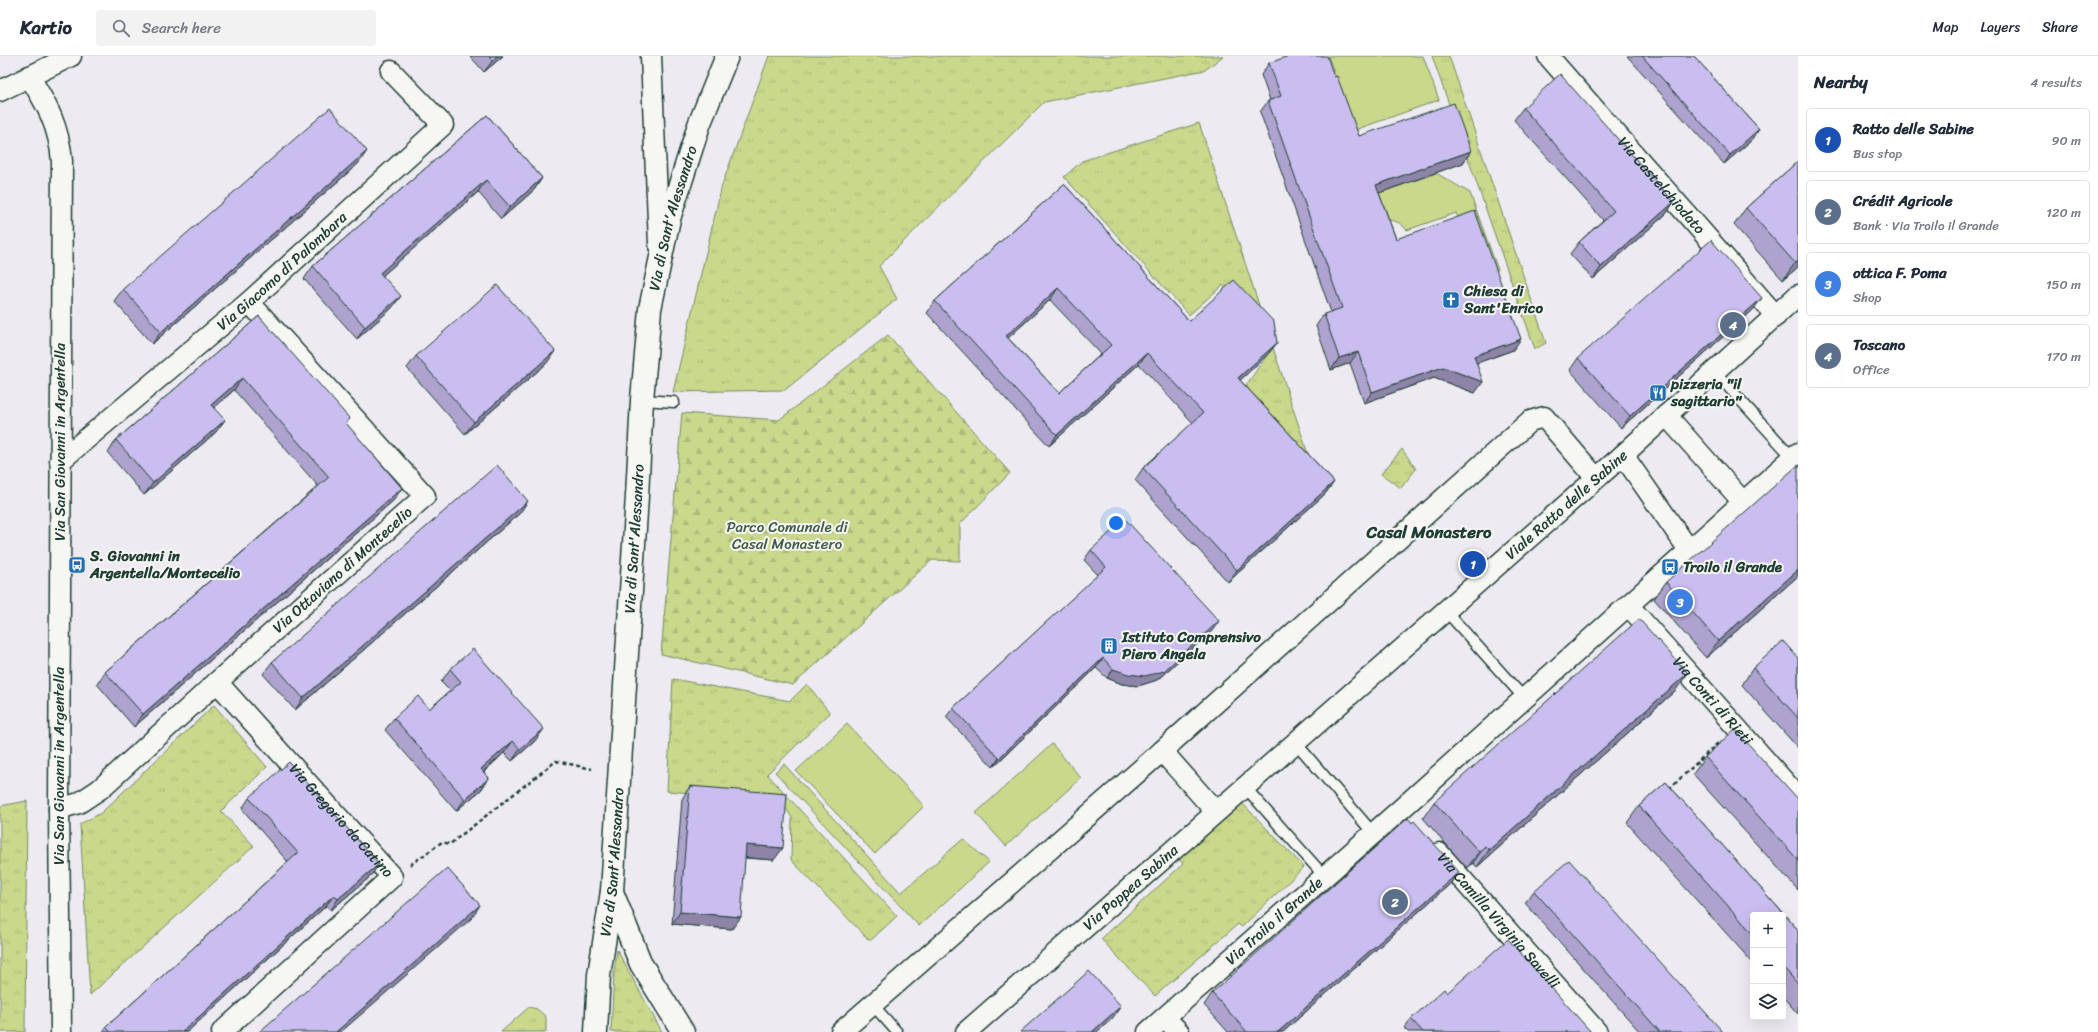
<!DOCTYPE html>
<html lang="en">
<head>
<meta charset="utf-8">
<style>
  body { margin:0; font-family:Sriracha,sans-serif; background:#f2f2f3; color:#1f2937 }
  .controls { position:absolute; right:12px; bottom:12px; display:grid; overflow:hidden; border-radius:4px; box-shadow:0 4px 16px #0002 }
  .controls button { width:36px; height:36px; display:grid; place-items:center; padding:0; border:0; border-bottom:1px solid #e0e1e3; background:#fff; color:#1f2937; font:20px sans-serif }
  .you { position:absolute; left:1116px; top:467px; width:14px; height:14px; margin:-10px; border:3px solid #fff; border-radius:50%; background:#1a73e8; box-shadow:0 0 0 6px #1a73e833 }
  .badge { display:grid; place-items:center; width:26px; height:26px; border-radius:50%; background:#2563eb; color:#fff; font-size:13px; font-weight:700 }
  .pin { position:absolute; translate:-50% -50%; border:2px solid #fff; box-shadow:0 1px 4px #0006 }
  .list { margin:0; padding:0; list-style:none }
  h2 { display:flex; justify-content:space-between; align-items:center; height:52px; margin:0; padding:0 16px; font-size:17px }
  h2 small { font-size:13px; font-weight:400; color:#747a83 }
  .list li { display:grid; grid-template-columns:26px 1fr auto; gap:12px; align-items:center; box-sizing:border-box; height:64px; margin:0 8px 8px; padding:0 8px; border:1px solid #e0e1e3; border-radius:4px }
  .list b { display:block; font-size:15px; white-space:nowrap }
  .list p { margin:0; font-size:13px; white-space:nowrap; color:#747a83 }
  .list em { font-size:13px; font-style:normal; color:#747a83 }
  .icon { flex:none; width:22px; height:22px; fill:none; stroke:currentColor; stroke-width:2; stroke-linecap:round; stroke-linejoin:round }
  .map { position:relative; flex:none; width:1798px; height:976px; overflow:hidden }
  header { display:flex; align-items:center; gap:24px; box-sizing:border-box; height:56px; padding:0 20px; background:#fff; border-bottom:1px solid #e0e1e3 }
  header strong { font-size:19px }
  nav { display:flex; gap:22px; margin-inline-start:auto; font-size:14px }
  .search { width:280px; height:36px; background:#f2f2f3; display:flex; align-items:center; gap:10px; box-sizing:border-box; padding:0 14px; border-radius:4px; color:#747a83; font-size:15px }
  main { display:flex }
  aside { flex:1; background:#fff }
  .map>svg:first-child { display:block }
  .grass { fill:url(#grass-tufts); stroke:#748a60 }
  .forest { fill:url(#forest-firs); stroke:#748a60 }
  .garden { fill:#cad88c; stroke:#748a60 }
  .lines { fill:none; stroke-linecap:round; stroke-linejoin:round }
  .lane-casing { stroke:#1f3d34; stroke-width:13 }
  .street-casing { stroke:#1f3d34; stroke-width:23 }
  .secondary-casing { stroke:#1f3d34; stroke-width:25 }
  .path { stroke:#1f3d34; stroke-width:2.5; stroke-dasharray:4 3; stroke-linecap:butt }
  .lane { stroke:#f6f6f2; stroke-width:10 }
  .street { stroke:#f6f6f2; stroke-width:20 }
  .secondary { stroke:#f6f6f2; stroke-width:22 }
  .wall { fill:#aea3ce; stroke:#1f3d34; fill-rule:evenodd }
  .shaded-wall { fill:#8d84a7; stroke:#1f3d34 }
  .building { fill:#cabdef; stroke:#1f3d34; fill-rule:evenodd }
  .labels { text-anchor:middle; stroke-width:4; stroke-linejoin:round; paint-order:stroke }
  .street-label { font-size:15px; fill:#1f3d34; stroke:#f6f6f2 }
  .poi-label { font-size:15px; font-weight:bold; fill:#1f3d34; stroke:#f6f6f2; text-anchor:start }
  .park-label { font-size:15px; fill:#415c46; stroke:#f6f6f2 }
  .quarter-label { font-size:17px; font-weight:bold; fill:#1f3d34; stroke:#f6f6f2 }
</style>
</head>
<body>
<header>
<strong>Kartio</strong>
<div class="search"><svg class="icon" aria-label="search" viewBox="0 0 24 24"><circle cx="10" cy="10" r="6"/><path d="M15 15l6 6"/></svg>Search here</div>
<nav><a>Map</a><a>Layers</a><a>Share</a></nav>
</header>
<main>
<div class="map">
<svg width="1798" height="976" viewBox="0 0 1798 976">
  <defs>
    <pattern id="grass-tufts" width="24" height="20" patternUnits="userSpaceOnUse"><rect width="24" height="20" fill="#cad88c"/><path d="M3 7l-1-3M5 7V3M7 7l1-3M15 17l-1-3M17 17v-4M19 17l1-3" fill="none" stroke="#adba79"/></pattern>
    <pattern id="forest-firs" width="22" height="20" patternUnits="userSpaceOnUse"><rect width="22" height="20" fill="#cad88c"/><path d="M5 1l3.5 6h-7zM16 11l3.5 6h-7z" fill="#adba79"/></pattern>
  </defs>
  <rect width="100%" height="100%" fill="#edebf1"/>
  <filter id="ink" filterUnits="userSpaceOnUse"><feTurbulence type="fractalNoise" baseFrequency=".025" numOctaves="2"/><feDisplacementMap in="SourceGraphic" scale="8" xChannelSelector="R" yChannelSelector="G"/><feConvolveMatrix kernelMatrix="1 2 1 2 8 2 1 2 1" color-interpolation-filters="sRGB"/></filter>
  <g filter="url(#ink)">
    <g class="grass">
      <path d="M769,0H1223L1205,14L1044,46L879,210L897,243L785,334L673,336L722,129Z"/>
      <path d="M1432,0H1449L1546,287L1535,293Z"/>
      <path d="M1199,67L1312,410L1244,332L1268,298L1265,278L1223,229L1189,259L1064,121L1082,105Z"/>
      <path d="M1402,393L1416,413L1401,432L1381,418Z"/>
      <path d="M673,623L790,645L807,628L830,657L767,718L897,860L870,885L791,804L792,762L781,744L667,735Z"/>
      <path d="M214,649L267,711L221,755L254,790L90,939L80,768L101,757Z"/>
      <path d="M27,745L25,976H0V750Z"/>
      <path d="M1242,747L1304,811L1242,871L1238,868L1155,940L1101,883L1183,808L1178,802Z"/>
      <path d="M617,894L662,976H611L614,916Z"/>
      <path d="M529,951L537,953L546,961V976H501Z"/>
    </g>
    <path class="forest" d="M888,279L1010,417L960,468V505L932,504L793,629L661,598L682,357L779,364Z"/>
    <g class="garden">
      <path d="M1328,0H1423L1439,44L1355,74Z"/>
      <path d="M1436,117L1470,137L1498,214L1483,220L1456,157L1407,174C1400,167 1395,163 1385,165L1373,139Z"/>
      <path d="M847,668L924,750L875,798L796,715Z"/>
      <path d="M1052,688L1081,722L1006,790L976,757Z"/>
      <path d="M784,708L901,837L963,783L989,806L919,870L775,716Z"/>
    </g>
    <g class="lines">
      <defs>
        <g id="lane">
          <path d="M1714,315L1793,402"/>
          <path d="M642,344L674,346"/>
          <path d="M1446,555L1524,642"/>
          <path d="M1296,687L1373,777"/>
          <path d="M1245,731L1325,821"/>
          <path d="M873,949L897,976"/>
        </g>
        <g id="street">
          <path d="M651,0L659,188"/>
          <path id="s1" d="M1548,0L1776,260"/>
          <path d="M29,20C47,49 59,70 62,105L59,753L61,976"/>
          <path d="M0,35L71,0"/>
          <path d="M1666,359L1743,446"/>
          <path d="M1623,399L1689,494"/>
          <path id="s2" d="M60,405L249,246L443,69L391,15"/>
          <path id="s3" d="M1628,549L1798,741"/>
          <path id="s4" d="M217,626L392,821L222,976"/>
          <path d="M1162,695L1216,756"/>
          <path id="s5" d="M59,753L79,747L100,733L217,626L425,440L249,246"/>
          <path id="s6" d="M1439,797L1597,976"/>
          <path d="M1165,962L1179,976"/>
          <path d="M841,976L1162,695L1530,365L1544,361L1596,422"/>
          <path id="s7" d="M966,976L1623,399L1798,239"/>
          <path id="s8" d="M1148,976L1400,754L1798,397"/>
        </g>
        <g id="secondary">
          <path d="M612,836L641,908L683,976"/>
          <path id="s9" d="M596,976L599,919L612,835L637,440L642,344L650,253L669,163L699,69L727,0"/>
        </g>
      </defs>
      <use href="#lane" class="lane-casing"/>
      <use href="#street" class="street-casing"/>
      <use href="#secondary" class="secondary-casing"/>
      <g class="path">
        <path d="M1669,733L1719,686"/>
        <path d="M410,809L442,786L450,788L556,705L592,713"/>
      </g>
      <use href="#lane" class="lane"/>
      <use href="#street" class="street"/>
      <use href="#secondary" class="secondary"/>
    </g>
    <g class="wall">
      <path d="M470,0H503L484,16Z"/>
      <path d="M1627,0H1694L1759,73L1753,83L1724,108Z"/>
      <path d="M1269,7L1334,21L1359,80L1471,95L1463,107L1379,137L1396,183L1513,294L1477,307L1475,337L1434,322L1364,347L1350,307L1331,314L1316,270L1324,258L1331,256L1260,56L1268,45L1270,44L1261,19Z"/>
      <path d="M1523,52L1674,146L1666,158L1593,223L1570,198L1579,186L1603,164L1514,64Z"/>
      <path d="M487,59L542,122L534,134L501,163L478,136L383,219L392,252L357,283L304,223L313,210Z"/>
      <path d="M1798,105V211L1783,224L1734,169L1746,152Z"/>
      <path d="M359,107L152,288L114,245L123,233Z"/>
      <path d="M1064,128L1189,265L1277,287L1268,298L1240,324L1334,426L1325,438L1228,526L1135,424L1143,412L1193,367L1139,308L1049,390L927,257L935,245ZM1050,244L1101,298L1059,337L1008,282Z"/>
      <path d="M1753,254L1621,372L1570,314L1578,302Z"/>
      <path d="M259,260L347,369L394,444L134,671L97,628L105,616L318,430L234,334L214,352L216,376L144,439L108,397L116,384Z"/>
      <path d="M416,300L547,307L465,378L407,312Z"/>
      <path d="M520,457L295,654L263,618L272,606Z"/>
      <path d="M1091,494L1212,575L1157,624L1138,630L1122,628L1107,622L1096,612L993,711L946,661L953,652L1098,519L1084,504Z"/>
      <path d="M1798,520L1706,602L1654,543L1666,526Z"/>
      <path d="M1798,602V692L1742,629L1753,612Z"/>
      <path d="M450,613L535,685L512,705L504,697L484,716L489,722L481,734L456,755L385,674L394,662L429,653L450,635L441,626Z"/>
      <path d="M1676,634L1477,811L1473,807L1467,812L1423,762L1434,746Z"/>
      <path d="M1705,701L1798,743V834L1693,718Z"/>
      <path d="M1666,726L1798,874V958L1783,941V859H1753V907L1627,767L1639,750Z"/>
      <path d="M690,730L774,804L745,802L732,873L672,868L682,743Z"/>
      <path d="M249,742L371,820L331,854L326,850L187,976H103L106,971L288,806L242,753Z"/>
      <path d="M1459,816L1450,828L1283,976H1228L1204,949L1212,937Z"/>
      <path d="M1534,835L1723,976H1640L1525,847Z"/>
      <path d="M1447,937L1591,976H1408L1404,972L1411,963Z"/>
    </g>
    <g class="shaded-wall">
      <path d="M497,0H503L484,16L493,4Z"/>
      <path d="M1759,73L1753,83L1724,108L1730,99Z"/>
      <path d="M367,95L359,107L152,288L161,276Z"/>
      <path d="M1471,95L1463,107L1368,141L1376,129Z"/>
      <path d="M542,122L534,134L501,163L510,151Z"/>
      <path d="M486,124L478,136L372,229L380,217Z"/>
      <path d="M1674,146L1666,158L1593,223L1601,211Z"/>
      <path d="M1798,204V211L1783,224L1795,207Z"/>
      <path d="M1058,232L1050,244L998,291L1006,280Z"/>
      <path d="M401,240L392,252L357,283L365,271Z"/>
      <path d="M1762,242L1753,254L1621,372L1630,360Z"/>
      <path d="M1521,283L1513,294L1466,311L1474,300Z"/>
      <path d="M1277,287L1268,298L1230,334L1238,322Z"/>
      <path d="M555,295L547,307L465,378L474,366Z"/>
      <path d="M1358,296L1350,307L1331,314L1339,302Z"/>
      <path d="M1147,297L1139,308L1049,390L1057,379Z"/>
      <path d="M1443,311L1483,326L1475,337L1434,322L1364,347L1372,336Z"/>
      <path d="M242,322L234,334L203,361L211,349Z"/>
      <path d="M225,364L216,376L144,439L153,427Z"/>
      <path d="M1334,426L1325,438L1228,526L1237,514Z"/>
      <path d="M402,432L394,444L134,671L143,658Z"/>
      <path d="M528,445L520,457L295,654L303,642Z"/>
      <path d="M1798,514V520L1706,602L1718,585Z"/>
      <path d="M1219,565L1212,575L1157,624L1138,630L1122,628L1107,622L1113,613Z"/>
      <path d="M1103,602L1096,612L993,711L999,702Z"/>
      <path d="M1688,617L1676,634L1477,811L1489,794Z"/>
      <path d="M544,673L535,685L512,705L520,693Z"/>
      <path d="M513,685L504,697L473,725L481,713Z"/>
      <path d="M489,722L481,734L456,755L465,743Z"/>
      <path d="M746,789L783,792L774,804L738,801Z"/>
      <path d="M1485,790L1473,807L1467,812L1479,796Z"/>
      <path d="M379,808L371,820L331,854L338,843Z"/>
      <path d="M1459,816L1450,828L1283,976H1278Z"/>
      <path d="M334,839L326,850L187,976H182Z"/>
      <path d="M480,849L472,862L341,976H336Z"/>
      <path d="M680,856L741,861L732,873L672,868Z"/>
      <path d="M1121,950L1112,963L1097,976H1092Z"/>
    </g>
    <g class="building">
      <path d="M489,0H497L493,4Z"/>
      <path d="M1289,0H1327L1334,21L1337,20L1359,80L1454,47L1471,95L1376,129L1396,183L1475,155L1521,283L1474,300L1483,326L1443,311L1372,336L1358,296L1339,302L1324,258L1342,252L1268,45L1281,40L1269,7Z"/>
      <path d="M1642,0H1694L1759,73L1730,99Z"/>
      <path d="M1560,18L1674,146L1601,211L1579,186L1614,155L1523,52Z"/>
      <path d="M330,52L367,95L161,276L123,233Z"/>
      <path d="M487,59L542,122L510,151L486,124L380,217L401,240L365,271L313,210Z"/>
      <path d="M1798,105V204L1795,207L1746,152Z"/>
      <path d="M1064,128L1189,265L1234,224L1274,266L1277,287L1238,322L1334,426L1237,514L1143,412L1203,357L1147,297L1057,379L935,245ZM1058,232L1111,289L1059,337L1006,280Z"/>
      <path d="M1711,184L1762,242L1630,360L1578,302Z"/>
      <path d="M497,229L555,295L474,366L416,300Z"/>
      <path d="M259,260L350,363L346,367L402,432L143,658L105,616L329,421L242,322L211,349L225,364L153,427L116,384Z"/>
      <path d="M497,409L528,445L303,642L272,606Z"/>
      <path d="M1798,409V514L1718,585L1666,526Z"/>
      <path d="M1125,463L1219,565L1164,615L1145,620L1128,618L1113,613L1103,602L999,702L953,652L1106,511L1091,494Z"/>
      <path d="M1639,563L1688,617L1489,794L1485,790L1479,796L1434,746Z"/>
      <path d="M1783,585L1798,602V662L1753,612Z"/>
      <path d="M473,593L544,673L520,693L513,685L481,713L489,722L465,743L394,662L418,640L429,653L461,626L450,613Z"/>
      <path d="M1735,673L1798,743V804L1705,701Z"/>
      <path d="M289,706L379,808L338,843L334,839L182,976H111L106,971L298,797L249,742Z"/>
      <path d="M1666,726L1798,874V928L1783,911V859H1753V878L1639,750Z"/>
      <path d="M690,730L787,738L783,792L746,789L741,861L680,856Z"/>
      <path d="M1408,762L1412,767L1414,765L1459,816L1278,976H1247L1212,937Z"/>
      <path d="M1569,804L1723,976H1660L1534,835Z"/>
      <path d="M447,812L480,849L336,976H259Z"/>
      <path d="M1508,883L1591,976H1423L1411,963L1444,933L1447,937Z"/>
      <path d="M1089,915L1121,950L1092,976H1020Z"/>
    </g>
  </g>
  <defs>
    <symbol id="church-square" viewBox="-11 -11 22 22"><rect x="-9" y="-9" width="18" height="18" rx="4" fill="#1f6fb2" stroke="#f6f6f2"/><path d="M-1.2-6h2.4v3.5h3.3v2.4h-3.3V6h-2.4V-.1h-3.3v-2.4h3.3Z" fill="#fff"/></symbol>
    <symbol id="restaurant-square" viewBox="-11 -11 22 22"><rect x="-9" y="-9" width="18" height="18" rx="4" fill="#1f6fb2" stroke="#f6f6f2"/><path d="M-5-6h1v4h1v-4h1v4h1v-4h1v5L-1.5 .5V6h-2V.5L-5-1ZM5-6V6H3V1.5H1.5Q1.5-4 5-6Z" fill="#fff"/></symbol>
    <symbol id="bus-square" viewBox="-11 -11 22 22"><rect x="-9" y="-9" width="18" height="18" rx="4" fill="#1f6fb2" stroke="#f6f6f2"/><path d="M-5-6H5V4H4V6H2V4H-2V6H-4V4H-5ZM-3.5-4V0h7V-4ZM-3.5 1.2v1.5H-2V1.2ZM2 1.2v1.5H3.5V1.2Z" fill="#fff"/></symbol>
    <symbol id="building-square" viewBox="-11 -11 22 22"><rect x="-9" y="-9" width="18" height="18" rx="4" fill="#1f6fb2" stroke="#f6f6f2"/><path d="M-4-6H4V6H1V3H-1V6H-4ZM-2.5-4.3h1.7v1.8h-1.7ZM.8-4.3h1.7v1.8H.8ZM-2.5-1h1.7V.8h-1.7ZM.8-1h1.7V.8H.8Z" fill="#fff"/></symbol>
  </defs>
  <g fill-rule="evenodd">
    <use href="#church-square" x="1441" y="234" width="20" height="20"/>
    <use href="#restaurant-square" x="1648" y="327" width="20" height="20"/>
    <use href="#bus-square" x="67" y="499" width="20" height="20"/>
    <use href="#bus-square" x="1660" y="501" width="20" height="20"/>
    <use href="#building-square" x="1099" y="580" width="20" height="20"/>
  </g>
  <g class="labels">
    <g class="street-label">
      <text dy="5" stroke="none"><textPath href="#s1" startOffset="172">Via Castelchiodato</textPath></text>
      <text dy="5" stroke="none"><textPath href="#s9" startOffset="819">Via di Sant'Alessandro</textPath></text>
      <text dy="5" stroke="none"><textPath href="#s2" startOffset="292">Via Giacomo di Palombara</textPath></text>
      <text transform="translate(60 386) rotate(-90)" y="5">Via San Giovanni in Argentella</text>
      <text dy="5" stroke="none"><textPath href="#s7" startOffset="799">Viale Ratto delle Sabine</textPath></text>
      <text dy="5" stroke="none"><textPath href="#s9" startOffset="495">Via di Sant'Alessandro</textPath></text>
      <text dy="5" stroke="none"><textPath href="#s5" startOffset="373">Via Ottaviano di Montecelio</textPath></text>
      <text dy="5" stroke="none"><textPath href="#s3" startOffset="128">Via Conti di Rieti</textPath></text>
      <text transform="translate(59 710) rotate(-90)" y="5">Via San Giovanni in Argentella</text>
      <text dy="5" stroke="none"><textPath href="#s4" startOffset="186">Via Gregorio da Catino</textPath></text>
      <text dy="5" stroke="none"><textPath href="#s9" startOffset="171">Via di Sant'Alessandro</textPath></text>
      <text dy="5" stroke="none"><textPath href="#s7" startOffset="219">Via Poppea Sabina</textPath></text>
      <text dy="5" stroke="none"><textPath href="#s8" startOffset="168">Via Troilo il Grande</textPath></text>
      <text dy="5" stroke="none"><textPath href="#s6" startOffset="90">Via Camilla Virginia Savelli</textPath></text>
    </g>
    <g class="poi-label">
      <text x="1464" y="240">Chiesa di<tspan x="1464" dy="17">Sant'Enrico</tspan></text>
      <text x="1671" y="333">pizzeria "il<tspan x="1671" dy="17">sagittario"</tspan></text>
      <text x="90" y="505">S. Giovanni in<tspan x="90" dy="17">Argentella/Montecelio</tspan></text>
      <text x="1683" y="516">Troilo il Grande</text>
      <text x="1122" y="586">Istituto Comprensivo<tspan x="1122" dy="17">Piero Angela</tspan></text>
    </g>
    <g class="park-label">
      <text x="787" y="476">Parco Comunale di<tspan x="787" dy="17">Casal Monastero</tspan></text>
    </g>
    <g class="quarter-label">
      <text x="1429" y="482">Casal Monastero</text>
    </g>
  </g>
</svg>
<div class="controls">
<button>+</button>
<button>−</button>
<button><svg class="icon" aria-label="layers" viewBox="0 0 24 24"><path d="M12 4l9 5-9 5-9-5zM3 14l9 5 9-5"/></svg></button>
</div>
<div class="you"></div>
<div class="pin badge" style="left:1473px;top:508px;background:#1a4fb4">1</div>
<div class="pin badge" style="left:1395px;top:846px;background:#5c6f8a">2</div>
<div class="pin badge" style="left:1680px;top:546px;background:#3f7fe0">3</div>
<div class="pin badge" style="left:1733px;top:269px;background:#5c6f8a">4</div>
</div>
<aside>
<h2>Nearby<small>4 results</small></h2>
<ul class="list">
<li><span class="badge" style="background:#1a4fb4">1</span><div><b>Ratto delle Sabine</b><p>Bus stop</p></div><em>90 m</em></li>
<li><span class="badge" style="background:#5c6f8a">2</span><div><b>Crédit Agricole</b><p>Bank · Via Troilo il Grande</p></div><em>120 m</em></li>
<li><span class="badge" style="background:#3f7fe0">3</span><div><b>ottica F. Poma</b><p>Shop</p></div><em>150 m</em></li>
<li><span class="badge" style="background:#5c6f8a">4</span><div><b>Toscano</b><p>Office</p></div><em>170 m</em></li>
</ul>
</aside>
</main>
</body>
</html>
